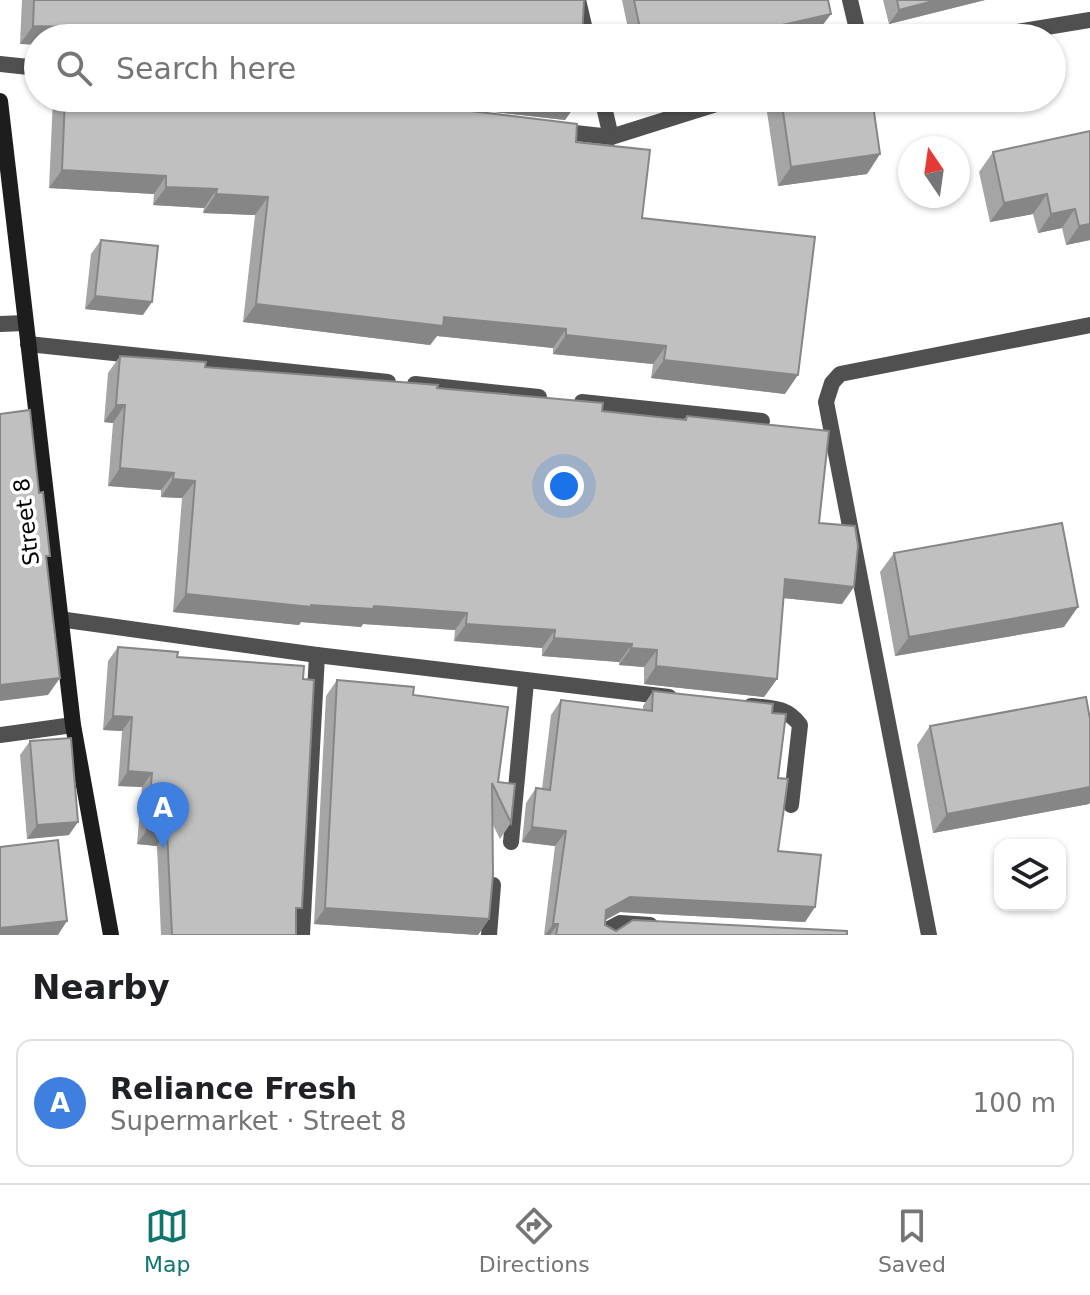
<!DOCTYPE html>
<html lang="en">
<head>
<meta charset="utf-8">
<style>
  body { margin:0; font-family:"DejaVu Sans",sans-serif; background:#f6f6f6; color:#202124 }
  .controls { position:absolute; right:24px; bottom:24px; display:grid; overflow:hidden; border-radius:16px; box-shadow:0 2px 6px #0004 }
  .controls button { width:72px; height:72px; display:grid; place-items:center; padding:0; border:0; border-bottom:2px solid #e0e0e0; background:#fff; color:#202124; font:40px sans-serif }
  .compass { position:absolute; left:898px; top:136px; width:72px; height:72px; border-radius:50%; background:#fff; box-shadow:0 2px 6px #0004; rotate:347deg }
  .you { position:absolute; left:564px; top:486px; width:28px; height:28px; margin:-20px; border:6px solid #fff; border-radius:50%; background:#1a73e8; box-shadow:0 0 0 12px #1a73e833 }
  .badge { display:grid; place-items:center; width:52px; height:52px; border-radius:50%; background:#0f766e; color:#fff; font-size:26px; font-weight:700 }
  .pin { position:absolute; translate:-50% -66px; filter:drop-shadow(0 2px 4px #0008) }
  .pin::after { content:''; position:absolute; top:42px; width:28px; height:24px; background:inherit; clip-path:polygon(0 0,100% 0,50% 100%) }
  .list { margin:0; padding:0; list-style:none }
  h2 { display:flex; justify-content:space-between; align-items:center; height:104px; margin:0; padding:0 32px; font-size:34px }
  h2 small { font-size:26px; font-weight:400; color:#757577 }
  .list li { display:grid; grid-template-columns:52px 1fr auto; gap:24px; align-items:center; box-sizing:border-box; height:128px; margin:0 16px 16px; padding:0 16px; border:2px solid #e0e0e0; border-radius:16px }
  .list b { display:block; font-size:30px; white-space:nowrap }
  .list p { margin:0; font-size:26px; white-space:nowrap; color:#757577 }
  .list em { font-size:26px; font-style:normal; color:#757577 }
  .icon { flex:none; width:44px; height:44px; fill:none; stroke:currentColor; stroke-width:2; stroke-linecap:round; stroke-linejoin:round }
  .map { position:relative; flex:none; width:1090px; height:935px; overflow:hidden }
  .search { position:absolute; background:#fff; box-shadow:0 2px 6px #0004; left:24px; right:24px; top:24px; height:88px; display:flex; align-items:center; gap:20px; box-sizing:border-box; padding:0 28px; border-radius:44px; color:#757577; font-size:30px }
  .sheet { height:248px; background:#fff }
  nav { display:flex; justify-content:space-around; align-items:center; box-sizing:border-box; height:112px; border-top:2px solid #e0e0e0; background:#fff; font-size:22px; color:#757577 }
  nav a { display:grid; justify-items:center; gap:4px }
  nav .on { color:#0f766e }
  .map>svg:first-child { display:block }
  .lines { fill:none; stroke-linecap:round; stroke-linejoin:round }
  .street { stroke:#505050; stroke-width:16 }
  .secondary { stroke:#1d1d1d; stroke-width:16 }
  .wall { fill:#a5a5a5 }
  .shaded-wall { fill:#868686 }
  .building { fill:#c0c0c0; stroke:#868686; stroke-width:2 }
  .labels { text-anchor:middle; stroke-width:7; stroke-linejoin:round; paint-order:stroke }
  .street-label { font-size:22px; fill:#000; stroke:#fff }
</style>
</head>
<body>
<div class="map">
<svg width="1090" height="935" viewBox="0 0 1090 935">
  <rect width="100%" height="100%" fill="#fff"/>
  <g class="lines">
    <g class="street">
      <path d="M578,0L587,38"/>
      <path d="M850,0L859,38"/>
      <path d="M981,38L1090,20"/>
      <path d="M0,64L38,68"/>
      <path d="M285,98L399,112"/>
      <path d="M602,98L611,137"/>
      <path d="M557,131L611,137L735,98"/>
      <path d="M0,324L25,323"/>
      <path d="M28,344L388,382"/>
      <path d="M415,384L539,397"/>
      <path d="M582,402L762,421"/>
      <path d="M59,619L317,655L669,697"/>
      <path d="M751,706C772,708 787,707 800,725L791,805"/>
      <path d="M0,735L73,725"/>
      <path d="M511,842L526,682"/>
      <path d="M302,935L317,655"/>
      <path d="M489,935L493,885"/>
      <path d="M605,935V931L620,923L650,925"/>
      <path d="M929,935L826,402L832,383L840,374L1090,325"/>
    </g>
    <path class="secondary" d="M0,101L73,725L111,935"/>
  </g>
  <g class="wall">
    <path d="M22,0H584L582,38H38L20,44Z"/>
    <path d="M622,0H828L831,14L821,27L774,38H630Z"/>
    <path d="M883,0H985L889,24Z"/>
    <path d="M53,98H253L265,104L378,110L381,105L576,142L642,218L785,394L651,378L653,364L553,354V348L437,336L430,345L243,322L255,215L203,213L204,208L153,205L154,194L49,188Z"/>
    <path d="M469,98H579L565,120L468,109Z"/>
    <path d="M776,98H872L880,154L867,174L778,186L767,112Z"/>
    <path d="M1090,131V240L1066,245L1062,228L1038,233L1033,214L990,222L979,172L993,152Z"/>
    <path d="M101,240L143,315L85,309L91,254Z"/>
    <path d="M120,356L205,367L437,388L602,411L684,419L687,416L819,523L842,604L783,598L777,679L764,697L644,684V667L619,665V662L542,656V648L454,641L455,630L363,624L361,627L301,622L299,625L173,612L182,498L161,497V490L108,486L113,423L104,422L108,373Z"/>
    <path d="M894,553L1064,627L895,656L880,572Z"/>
    <path d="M118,647L303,679L296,935H161L157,846L137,844L142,787L118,786L122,731L103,730L108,661Z"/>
    <path d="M337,680L413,695L498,782L511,823L500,839L492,823L489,919L478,935L314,924L326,696Z"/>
    <path d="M653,691L772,713L778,778V851L815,907L805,922L620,912L606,920L605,925L616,931L847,935H544L555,846L522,842L526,803L536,788L542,789L551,715L561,700L643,710V706Z"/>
    <path d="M1090,719V802L1089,804L933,833L917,745L930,726Z"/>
    <path d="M30,741L69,835L27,839L20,755Z"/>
  </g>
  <g class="shaded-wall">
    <path d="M937,0H985L889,24L899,10Z"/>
    <path d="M831,14L821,27L774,38H750L755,31Z"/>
    <path d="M33,26L69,27L61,38H38V45L20,44Z"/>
    <path d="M476,98H546L578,102L565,120L468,109Z"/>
    <path d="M880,154L867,174L778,186L791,167Z"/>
    <path d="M62,170L166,176L154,194L49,188Z"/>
    <path d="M166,187L217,189L204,208L153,205Z"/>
    <path d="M216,194L268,197L255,215L203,213Z"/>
    <path d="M1047,194L1033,214L990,222L1004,203Z"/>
    <path d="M1075,209L1062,228L1038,233L1051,214Z"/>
    <path d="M1090,224V240L1066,245L1079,226Z"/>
    <path d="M95,296L152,302L143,315L85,309Z"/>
    <path d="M256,304L444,317L566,329L553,348L437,336L430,345L243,322Z"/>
    <path d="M566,335L666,346L653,364L553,354Z"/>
    <path d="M664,360L798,375L785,394L651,378Z"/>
    <path d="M116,405H125L113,423L104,422Z"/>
    <path d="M120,468L174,473L161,490L108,486Z"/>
    <path d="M173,479L195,481L182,498L161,497Z"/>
    <path d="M785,579L854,587L842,604L773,597Z"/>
    <path d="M186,594L374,606L467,613L455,630L363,624L361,627L301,622L299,625L173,612Z"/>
    <path d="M1078,607L1064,627L895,656L909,637Z"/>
    <path d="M466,624L555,630L542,648L454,641Z"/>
    <path d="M554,638L632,644L619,662L542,656Z"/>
    <path d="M631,648L657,650L644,667L619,665Z"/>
    <path d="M656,666L777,679L764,697L644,684Z"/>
    <path d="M60,678L48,695L0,701V685Z"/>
    <path d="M113,716L132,717L122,731L103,730Z"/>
    <path d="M128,771L152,773L142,787L118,786Z"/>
    <path d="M1090,787V802L1089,804L933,833L947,814Z"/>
    <path d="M78,822L69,835L27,839L37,825Z"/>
    <path d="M532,827L566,831L555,846L522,842Z"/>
    <path d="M147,830L167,831L157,846L137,844Z"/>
    <path d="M630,897L815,907L805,922L620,912L596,925L606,910Z"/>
    <path d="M325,908L489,919L478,935L314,924Z"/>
    <path d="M67,921L58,935H0V928Z"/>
    <path d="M553,924H558L550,935H545Z"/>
  </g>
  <g class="building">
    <path d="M34,0H584L582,38H68L69,27L33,26Z"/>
    <path d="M634,0H828L831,14L755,31L757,38H642Z"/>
    <path d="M897,0H937L899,10Z"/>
    <path d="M65,98H253L266,99L265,104L381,110V105L454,109L577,124L576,142L650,150L642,218L815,237L798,375L664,360L666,346L566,335V329L444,317L443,326L256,304L268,197L216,194L217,189L166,187V176L62,170Z"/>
    <path d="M546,98H579L578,102Z"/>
    <path d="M781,98H872L880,154L791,167Z"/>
    <path d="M1090,131V224L1079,226L1075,209L1051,214L1047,194L1004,203L993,152Z"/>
    <path d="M101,240L158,246L152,302L95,296Z"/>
    <path d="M120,356L206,362L205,367L438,385L437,388L603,403L602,411L686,420L687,416L829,431L819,523L855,526L858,546L854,587L785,579L777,679L656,666L657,650L631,648L632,644L554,638L555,630L466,624L467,613L374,606L373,609L311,605V607L186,594L195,481L173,479L174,473L120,468L125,405H116Z"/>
    <path d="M30,410L39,493L43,492L50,556H46L60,678L0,685V414Z"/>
    <path d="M1062,523L1078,607L909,637L894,553Z"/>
    <path d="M118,647L178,652L177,657L304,666L303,679L314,680L302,908H296V935H172L167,831L147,830L152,773L128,771L132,717L113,716Z"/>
    <path d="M337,680L414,687L413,695L508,707L498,782L515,784L511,823L492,783L493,875L489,919L325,908Z"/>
    <path d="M653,691L773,704L772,713L786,714L778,778L788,779L778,851L821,855L815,907L630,897L606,910L605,925L616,931L633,920L847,931V935H556L558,924H553L566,831L532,827L536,788L550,790L561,700L652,711Z"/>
    <path d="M1086,697L1090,719V787L947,814L930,726Z"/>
    <path d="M71,738L78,822L37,825L30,741Z"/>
    <path d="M58,840L67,921L0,928V847Z"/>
  </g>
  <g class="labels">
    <g class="street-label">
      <text transform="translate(26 522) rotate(-97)" y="8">Street 8</text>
    </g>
  </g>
</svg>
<div class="controls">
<button><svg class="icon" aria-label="layers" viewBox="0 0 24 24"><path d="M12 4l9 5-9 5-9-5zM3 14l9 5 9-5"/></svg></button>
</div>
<svg class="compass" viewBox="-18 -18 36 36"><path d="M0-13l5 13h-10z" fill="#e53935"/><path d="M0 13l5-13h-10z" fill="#757577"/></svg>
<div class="you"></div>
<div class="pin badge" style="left:163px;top:848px;background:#3f7fe0">A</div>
<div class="search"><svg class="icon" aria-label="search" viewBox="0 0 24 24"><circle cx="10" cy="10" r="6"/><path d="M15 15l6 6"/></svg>Search here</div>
</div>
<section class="sheet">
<h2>Nearby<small></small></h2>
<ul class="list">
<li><span class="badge" style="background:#3f7fe0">A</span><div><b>Reliance Fresh</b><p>Supermarket · Street 8</p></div><em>100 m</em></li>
</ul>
</section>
<nav>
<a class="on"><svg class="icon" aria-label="map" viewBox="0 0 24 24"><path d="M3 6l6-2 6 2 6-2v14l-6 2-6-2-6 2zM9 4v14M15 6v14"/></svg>Map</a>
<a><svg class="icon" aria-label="directions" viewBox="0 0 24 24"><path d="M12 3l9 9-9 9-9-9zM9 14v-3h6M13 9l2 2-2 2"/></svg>Directions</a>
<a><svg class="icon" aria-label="saved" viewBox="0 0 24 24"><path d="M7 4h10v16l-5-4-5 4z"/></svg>Saved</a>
</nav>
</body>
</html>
